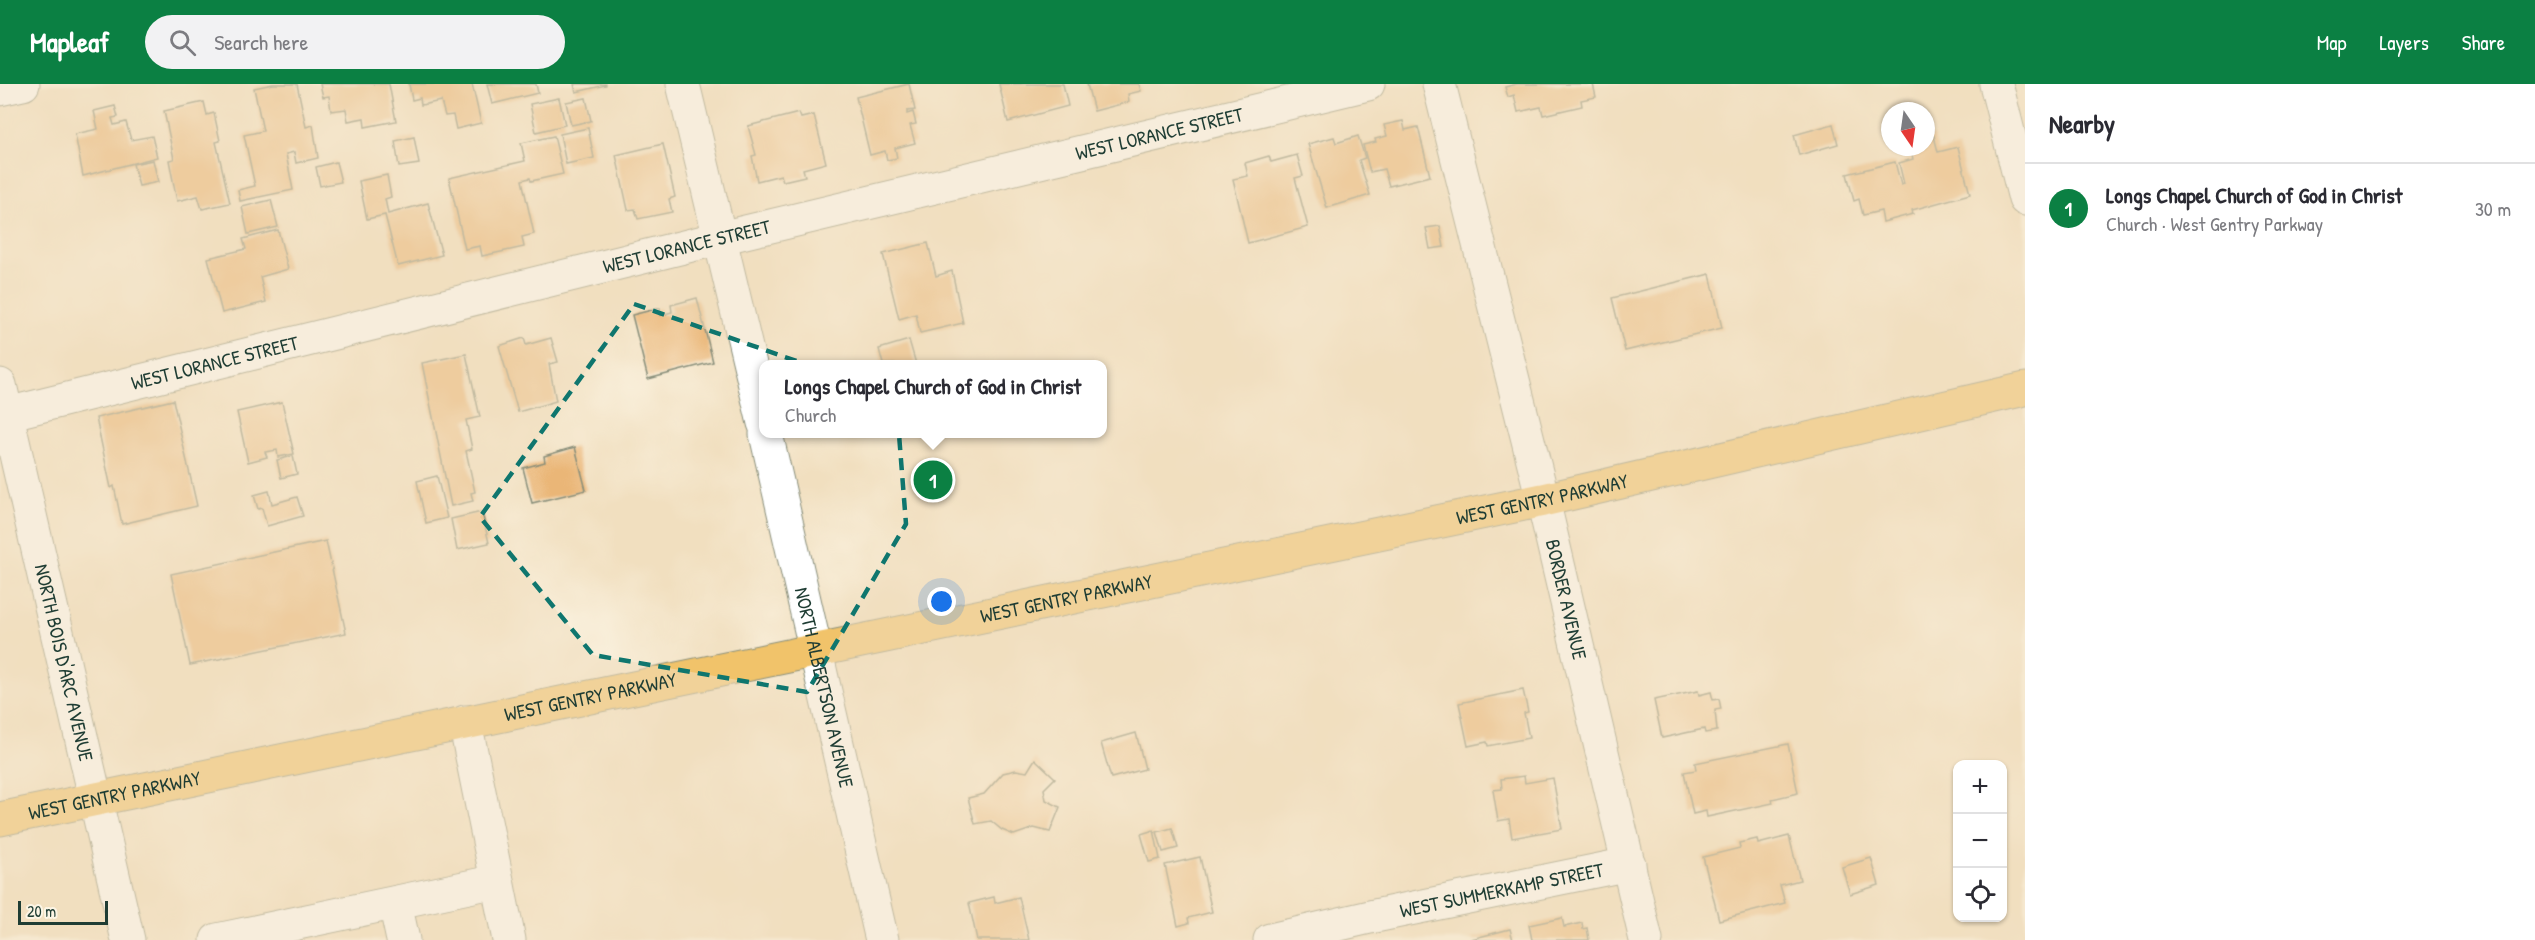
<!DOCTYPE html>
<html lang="en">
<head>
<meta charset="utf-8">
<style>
  body { margin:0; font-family:"Patrick Hand",sans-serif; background:#f2f2f3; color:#2b2b33 }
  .controls { position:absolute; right:18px; bottom:18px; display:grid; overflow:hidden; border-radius:12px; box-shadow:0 2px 4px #0004 }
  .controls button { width:54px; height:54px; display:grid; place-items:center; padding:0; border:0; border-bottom:2px solid #e1e1e2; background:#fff; color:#2b2b33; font:30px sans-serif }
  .compass { position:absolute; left:1881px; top:18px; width:54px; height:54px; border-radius:50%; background:#fff; box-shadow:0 2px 4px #0004; rotate:167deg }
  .scale { position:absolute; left:18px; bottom:15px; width:90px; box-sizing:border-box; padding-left:6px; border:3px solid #1f3d34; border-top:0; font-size:16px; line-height:21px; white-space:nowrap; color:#1f3d34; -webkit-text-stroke:4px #fcf5e5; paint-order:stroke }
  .you { position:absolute; left:942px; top:518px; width:21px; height:21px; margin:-15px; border:4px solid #fff; border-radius:50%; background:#1a73e8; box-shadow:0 0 0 9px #1a73e833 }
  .badge { display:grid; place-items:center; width:39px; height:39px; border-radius:50%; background:#0b8043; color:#fff; font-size:20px; font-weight:700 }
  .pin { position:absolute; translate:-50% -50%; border:3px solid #fff; box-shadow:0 2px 6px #0006 }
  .popup { position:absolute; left:759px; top:276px; width:348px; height:78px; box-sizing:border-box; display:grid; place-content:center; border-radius:12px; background:#fff; filter:drop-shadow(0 2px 4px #0005); font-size:20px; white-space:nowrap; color:#7c7c81 }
  .popup b { font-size:22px; color:#2b2b33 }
  .popup::after { content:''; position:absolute; left:50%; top:100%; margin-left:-12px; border:12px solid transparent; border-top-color:#fff }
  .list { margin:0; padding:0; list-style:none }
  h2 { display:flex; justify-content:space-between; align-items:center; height:78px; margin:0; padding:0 24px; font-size:26px }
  h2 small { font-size:20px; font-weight:400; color:#7c7c81 }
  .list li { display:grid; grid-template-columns:39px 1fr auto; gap:18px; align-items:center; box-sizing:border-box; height:90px; padding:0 24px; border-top:2px solid #e1e1e2 }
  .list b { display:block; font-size:22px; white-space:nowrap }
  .list p { margin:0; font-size:20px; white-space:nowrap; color:#7c7c81 }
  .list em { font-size:20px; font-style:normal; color:#7c7c81 }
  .icon { flex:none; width:33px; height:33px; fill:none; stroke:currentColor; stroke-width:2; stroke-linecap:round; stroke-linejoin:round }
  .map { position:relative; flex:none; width:2025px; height:856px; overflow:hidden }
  header { display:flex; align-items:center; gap:36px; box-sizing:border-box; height:84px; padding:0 30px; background:#0b8043; color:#fff }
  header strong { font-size:28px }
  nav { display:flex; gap:33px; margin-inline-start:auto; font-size:21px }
  .search { width:420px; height:54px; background:#f2f2f3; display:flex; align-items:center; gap:15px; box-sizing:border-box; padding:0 21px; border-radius:33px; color:#7c7c81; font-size:22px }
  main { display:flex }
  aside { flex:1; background:#fff }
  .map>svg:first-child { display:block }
  .building { fill:#eab677 }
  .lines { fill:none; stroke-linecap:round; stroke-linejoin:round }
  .minor-casing { stroke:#888e7a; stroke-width:35 }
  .major-casing { stroke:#888e7a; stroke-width:35 }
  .minor { stroke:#fff; stroke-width:33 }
  .major { stroke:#f1c36a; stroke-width:33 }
  .marked { fill:none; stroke:#0f766e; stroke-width:4.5; stroke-dasharray:12 8; stroke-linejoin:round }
  .labels { text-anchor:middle; stroke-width:6; stroke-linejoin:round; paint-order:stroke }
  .street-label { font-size:20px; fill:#1f3d34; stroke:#fcf5e5 }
</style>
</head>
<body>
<header>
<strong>Mapleaf</strong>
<div class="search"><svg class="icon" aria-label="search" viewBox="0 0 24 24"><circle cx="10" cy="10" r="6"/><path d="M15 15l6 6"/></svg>Search here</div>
<nav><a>Map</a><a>Layers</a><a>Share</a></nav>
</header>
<main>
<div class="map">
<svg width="2025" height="856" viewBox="0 0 2025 856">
  <rect width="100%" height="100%" fill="#fcf5e5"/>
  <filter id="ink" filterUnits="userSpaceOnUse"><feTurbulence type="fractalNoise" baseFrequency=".0167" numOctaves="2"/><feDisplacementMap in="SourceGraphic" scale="12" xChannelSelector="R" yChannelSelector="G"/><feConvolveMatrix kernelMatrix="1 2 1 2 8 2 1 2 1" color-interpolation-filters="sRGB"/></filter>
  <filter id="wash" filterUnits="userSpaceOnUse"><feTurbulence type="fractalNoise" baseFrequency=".008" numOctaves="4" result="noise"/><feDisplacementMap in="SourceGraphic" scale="24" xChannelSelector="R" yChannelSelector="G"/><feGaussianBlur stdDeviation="1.35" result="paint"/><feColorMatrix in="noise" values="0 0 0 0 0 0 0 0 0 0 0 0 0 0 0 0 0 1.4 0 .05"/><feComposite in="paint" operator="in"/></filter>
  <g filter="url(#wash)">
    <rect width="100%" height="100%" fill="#f1dfbf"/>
    <g id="blocks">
      <g class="building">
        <path d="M273,0H297L306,43L313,41L318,74L296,79L294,68L286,70L293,106L240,117L238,106L255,102L244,51L263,47L254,4Z"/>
        <path d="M320,0H389L396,37L365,43L364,34L348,37L346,25L331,27L329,12L323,13Z"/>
        <path d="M409,0H472L481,39L456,45L453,31L445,32L441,17L421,21L420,14L412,16Z"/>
        <path d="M487,0H536L538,9L492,20Z"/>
        <path d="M574,0H606V1L576,8Z"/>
        <path d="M909,0L915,26L907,27V30L913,28L916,40L910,41L915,59L895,64L897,74L887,76L885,67L870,71L856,13Z"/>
        <path d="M999,0H1063L1068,22L1008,38Z"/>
        <path d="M1087,0H1139L1141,7L1128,10L1129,18L1094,27Z"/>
        <path d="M1517,0H1593L1596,13L1581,16L1582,22L1543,31L1541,23L1518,28L1514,11L1508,13L1505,3Z"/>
        <path d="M559,14L565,41L536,48L530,20Z"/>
        <path d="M586,14L591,37L571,41L566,18Z"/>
        <path d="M204,18L207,31L214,29L220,57L216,58L230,119L202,125L198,112L177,117L169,76L174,75L164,27Z"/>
        <path d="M115,22L118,33L112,34L114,41L126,38L131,56L152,52L157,73L83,92L75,50L98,45L94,27Z"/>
        <path d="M799,29L801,34L814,31L826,79L803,85L805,92L783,97L781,91L757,97L752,72L756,71L748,42Z"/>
        <path d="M1403,37L1405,46L1418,43L1430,92L1389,102L1384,85L1370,88L1363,61L1376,58L1375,55L1387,52L1384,41Z"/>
        <path d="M1833,40L1838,60L1799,71L1794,51Z"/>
        <path d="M588,44L594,74L566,80L560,50Z"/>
        <path d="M554,52L563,90L531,97L530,94L522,96L534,150L522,153L524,163L482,172L480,162L465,165L449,94L525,77L521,59Z"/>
        <path d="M1358,52L1365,74L1359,76L1370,111L1327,124L1308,60L1334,53L1336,59Z"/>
        <path d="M1934,52L1938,68L1958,63L1970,110L1912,126L1913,130L1883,138L1881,127L1863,131L1859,115L1854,117L1847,90L1895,78L1901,101L1904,100L1899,79L1913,75L1910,63H1926V54Z"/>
        <path d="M414,53L419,80L399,83L395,57Z"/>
        <path d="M663,60L675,113L669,115L672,128L638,135L635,125L628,126L616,71Z"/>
        <path d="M1297,71L1303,92L1295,94L1308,143L1248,159L1233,95L1248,92L1245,79L1269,72L1271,78Z"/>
        <path d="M153,76L158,98L139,102L133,80Z"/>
        <path d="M336,78L341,98L320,102L316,83Z"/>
        <path d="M387,91L391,113L385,115L388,130L428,119L442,171L398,182L385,131L367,135L359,97Z"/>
        <path d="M271,116L278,143L248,150L242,123Z"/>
        <path d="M1440,142L1444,163L1430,165L1426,144Z"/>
        <path d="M278,146L288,185L260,193L266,218L222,229L208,174L246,165L243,155Z"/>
        <path d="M928,159L936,192L952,187L963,239L920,249L916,230L899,235L883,170Z"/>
        <path d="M1710,190L1722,244L1625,267L1612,214Z"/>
        <path d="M697,214L713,278L648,295L632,231L660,224L661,231L672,228L671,221Z"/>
        <path d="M524,254L526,261L551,254L558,278L549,280L556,317L518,328L499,262Z"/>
        <path d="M909,256L916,280H883L879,265Z"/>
        <path d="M466,270L480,333L466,336L472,365L466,367L475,408L471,409L473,417L451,422L422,279Z"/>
        <path d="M173,316L197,422L122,440L114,402L111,404L96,334Z"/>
        <path d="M282,318L294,370L278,373L277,366L265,368L267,373L248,378L237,328Z"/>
        <path d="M575,363L586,406L532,419L523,384L545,378L544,372Z"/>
        <path d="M293,372L297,390L281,394L277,376Z"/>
        <path d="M437,392L447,434L426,439L417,397Z"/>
        <path d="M269,407L272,420L297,413L303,432L267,442L262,424L258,425L254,411Z"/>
        <path d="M482,428L489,459L457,466L451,435Z"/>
        <path d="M326,457L346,549L190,581L171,490Z"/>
        <path d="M1523,606L1528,628L1524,629L1529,654L1488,662L1487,658L1468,662L1459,619Z"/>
        <path d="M1698,607L1699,611L1711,608L1713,616L1719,615L1721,625L1715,626L1717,647L1705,649L1704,645L1662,654L1654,616Z"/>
        <path d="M1136,649L1145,685L1111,694L1101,659Z"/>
        <path d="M1788,660L1798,709L1772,715L1773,719L1707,733L1706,727L1693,730L1684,688L1696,686L1695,679Z"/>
        <path d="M1035,675L1055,694L1044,705L1046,716L1060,723L1050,748L1034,744L1014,751L1002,746L991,737L975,740L968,714L984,710L1003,689L1016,686L1027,688Z"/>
        <path d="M1524,692L1525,699L1553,694L1562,745L1512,754L1509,735L1498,737L1493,706L1502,705L1501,695Z"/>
        <path d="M1172,744L1178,764L1163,768L1157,748Z"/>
        <path d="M1154,746L1160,775L1149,778L1141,750Z"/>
        <path d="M1789,752L1800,796L1780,801L1785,819L1719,836L1703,773L1740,764L1739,759L1757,755L1758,760Z"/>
        <path d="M1200,773L1212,828L1188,834L1189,839L1178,842L1165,781Z"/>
        <path d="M1871,774L1879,801L1850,810L1842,783Z"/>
        <path d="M994,813L995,819L1019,813L1029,856H977L969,819Z"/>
        <path d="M1562,834L1564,843L1582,839L1583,845L1587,844L1589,856H1532L1529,841Z"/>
        <path d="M1510,845L1513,856H1471V855Z"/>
      </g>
    </g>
  </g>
  <g filter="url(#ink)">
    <use href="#blocks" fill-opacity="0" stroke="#888e7a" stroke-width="1.5"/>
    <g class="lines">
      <defs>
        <g id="minor">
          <path d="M683,0L764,339"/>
          <path id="s1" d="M1439,0L1543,416L1646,856"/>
          <path d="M1996,0L2025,115"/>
          <path d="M0,5L23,0"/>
          <path id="s2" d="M0,301L128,856"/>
          <path id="s3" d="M7,330L720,154L1368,0"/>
          <path id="s4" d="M766,350L882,856"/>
          <path d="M465,638L509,856"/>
          <path d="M395,819L403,856"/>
          <path d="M217,856L497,797"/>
          <path id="s5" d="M1270,856L1370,833L1629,780"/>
        </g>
        <g id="major">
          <path id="s6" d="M0,735L1543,416L2025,305"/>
        </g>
      </defs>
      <use href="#minor" class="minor-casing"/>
      <use href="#major" class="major-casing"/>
      <use href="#minor" class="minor"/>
      <use href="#major" class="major"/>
    </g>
  </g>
  <path d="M0 0H2025V856H0ZM634,220L896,312L906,440L807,608L593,571L480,433Z" fill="#f1dfbf" fill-opacity=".55" fill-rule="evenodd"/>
  <path class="marked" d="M634,220L896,312L906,440L807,608L593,571L480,433Z"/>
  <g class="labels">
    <g class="street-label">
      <text dy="7" stroke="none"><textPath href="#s3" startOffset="1186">WEST LORANCE STREET</textPath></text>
      <text dy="7" stroke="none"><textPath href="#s3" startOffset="700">WEST LORANCE STREET</textPath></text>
      <text dy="7" stroke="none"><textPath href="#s3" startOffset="214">WEST LORANCE STREET</textPath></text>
      <text dy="7" stroke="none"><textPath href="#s6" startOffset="1575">WEST GENTRY PARKWAY</textPath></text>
      <text dy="7" stroke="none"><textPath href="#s6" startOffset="1089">WEST GENTRY PARKWAY</textPath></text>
      <text dy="7" stroke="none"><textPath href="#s1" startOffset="531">BORDER AVENUE</textPath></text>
      <text dy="7" stroke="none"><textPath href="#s2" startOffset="285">NORTH BOIS D'ARC AVENUE</textPath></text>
      <text dy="7" stroke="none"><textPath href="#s4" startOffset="260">NORTH ALBERTSON AVENUE</textPath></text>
      <text dy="7" stroke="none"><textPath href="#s6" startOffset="603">WEST GENTRY PARKWAY</textPath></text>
      <text dy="7" stroke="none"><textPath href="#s6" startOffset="117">WEST GENTRY PARKWAY</textPath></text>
      <text dy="7" stroke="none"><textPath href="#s5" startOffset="237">WEST SUMMERKAMP STREET</textPath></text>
    </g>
  </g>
</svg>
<div class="controls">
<button>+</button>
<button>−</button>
<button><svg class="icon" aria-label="locate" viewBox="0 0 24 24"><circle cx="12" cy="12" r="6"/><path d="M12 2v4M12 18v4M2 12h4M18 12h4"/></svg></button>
</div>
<svg class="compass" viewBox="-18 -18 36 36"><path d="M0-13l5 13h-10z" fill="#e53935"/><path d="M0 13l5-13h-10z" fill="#7c7c81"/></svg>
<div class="scale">20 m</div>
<div class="you"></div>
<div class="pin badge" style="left:933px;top:396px">1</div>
<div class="popup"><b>Longs Chapel Church of God in Christ</b>Church</div>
</div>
<aside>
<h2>Nearby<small></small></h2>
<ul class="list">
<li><span class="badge">1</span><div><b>Longs Chapel Church of God in Christ</b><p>Church · West Gentry Parkway</p></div><em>30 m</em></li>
</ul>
</aside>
</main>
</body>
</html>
